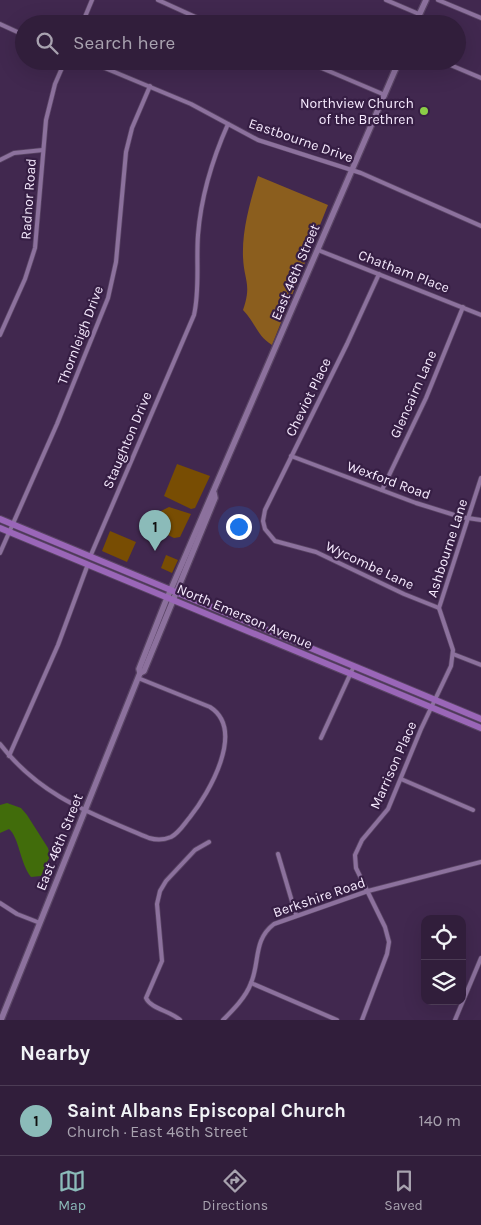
<!DOCTYPE html>
<html lang="en">
<head>
<meta charset="utf-8">
<style>
  body { margin:0; font-family:Karla,sans-serif; background:#392742; color:#f1f3f6 }
  .controls { position:absolute; right:15px; bottom:15px; display:grid; overflow:hidden; border-radius:10px; box-shadow:0 5px 20px #0002 }
  .controls button { width:45px; height:45px; display:grid; place-items:center; padding:0; border:0; border-bottom:1px solid #4c3c55; background:#311e3b; color:#f1f3f6; font:25px sans-serif }
  .you { position:absolute; left:238px; top:526px; width:18px; height:18px; margin:-12px; border:4px solid #fff; border-radius:50%; background:#1a73e8; box-shadow:0 0 0 8px #1a73e833 }
  .badge { display:grid; place-items:center; width:32px; height:32px; border-radius:50%; background:#8bbbb9; color:#111; font-size:16px; font-weight:700 }
  .pin { position:absolute; translate:-50% -41px; filter:drop-shadow(0 1px 2px #0008) }
  .pin::after { content:''; position:absolute; top:26px; width:18px; height:15px; background:inherit; clip-path:polygon(0 0,100% 0,50% 100%) }
  .list { margin:0; padding:0; list-style:none }
  h2 { display:flex; justify-content:space-between; align-items:center; height:65px; margin:0; padding:0 20px; font-size:21px }
  h2 small { font-size:16px; font-weight:400; color:#a8a2af }
  .list li { display:grid; grid-template-columns:32px 1fr auto; gap:15px; align-items:center; box-sizing:border-box; height:70px; padding:0 20px; border-top:1px solid #4c3c55 }
  .list b { display:block; font-size:19px; white-space:nowrap }
  .list p { margin:0; font-size:16px; white-space:nowrap; color:#a8a2af }
  .list em { font-size:16px; font-style:normal; color:#a8a2af }
  .icon { flex:none; width:28px; height:28px; fill:none; stroke:currentColor; stroke-width:2; stroke-linecap:round; stroke-linejoin:round }
  .map { position:relative; flex:none; width:481px; height:1020px; overflow:hidden }
  .search { position:absolute; background:#311e3b; box-shadow:0 5px 20px #0002; left:15px; right:15px; top:15px; height:55px; display:flex; align-items:center; gap:12px; box-sizing:border-box; padding:0 18px; border-radius:28px; color:#a8a2af; font-size:19px }
  .sheet { height:135px; background:#311e3b }
  nav { display:flex; justify-content:space-around; align-items:center; box-sizing:border-box; height:70px; border-top:1px solid #4c3c55; background:#311e3b; font-size:14px; color:#a8a2af }
  nav a { display:grid; justify-items:center; gap:2px }
  nav .on { color:#8bbbb9 }
  .map>svg:first-child { display:block }
  .green { fill:#784d03 }
  .forest { fill:#8b5e1e }
  .water { fill:#416c0b }
  .lines { fill:none; stroke-linecap:round; stroke-linejoin:round }
  .street-casing { stroke:#594464; stroke-width:5.5 }
  .secondary-casing { stroke:#594464; stroke-width:8 }
  .primary-casing { stroke:#594464; stroke-width:8 }
  .street { stroke:#8c719d; stroke-width:4 }
  .secondary { stroke:#8c719d; stroke-width:5.5 }
  .primary { stroke:#9a66b8; stroke-width:6 }
  .poi-dot { fill:#8bce47; stroke:#361e44; stroke-width:2 }
  .labels { text-anchor:middle; stroke-width:4.5; stroke-linejoin:round; paint-order:stroke }
  .poi-label { font-size:14px; fill:#f6eafe; stroke:#361e44; text-anchor:end }
  .street-label { font-size:14px; fill:#f6eafe; stroke:#361e44 }
</style>
</head>
<body>
<div class="map">
<svg width="481" height="1020" viewBox="0 0 481 1020">
  <rect width="100%" height="100%" fill="#41284f"/>
  <g class="green">
    <path d="M177,464L210,476L195,508L191,509L164,496Z"/>
    <path d="M169,507L191,514L180,537L174,538L154,528L161,511Z"/>
    <path d="M110,531L136,542L127,562L102,551Z"/>
    <path d="M166,555L178,560L172,573L161,568Z"/>
  </g>
  <path class="forest" d="M258,176L328,205L272,345C257,336 255,322 243,310C252,284 244,281 243,257C242,230 250,202 258,176Z"/>
  <path class="water" d="M7,803L21,808L27,815L48,848L50,856L41,876L31,877C20,863 19,837 9,829L0,833V805Z"/>
  <g class="lines">
    <defs>
      <g id="street">
        <path d="M158,0L211,24"/>
        <path d="M386,0L419,14"/>
        <path d="M438,0L481,18"/>
        <path d="M0,24L24,35"/>
        <path d="M82,24L92,0"/>
        <path d="M88,61L191,104L258,140L361,173L481,226"/>
        <path d="M305,61L385,95"/>
        <path d="M441,61L481,78"/>
        <path d="M0,160L14,153L43,150"/>
        <path d="M318,250L481,315"/>
        <path d="M379,274L347,344L265,510L263,521L265,529L275,541L316,552L404,594L439,608"/>
        <path d="M0,335L25,279L35,248L46,120L55,84L65,61"/>
        <path d="M291,456L416,503L461,517L481,520"/>
        <path d="M382,490L426,398L463,307"/>
        <path d="M0,553L57,424L108,298L116,262L126,152L132,128L150,86"/>
        <path d="M90,557L194,315C200,289 196,261 198,235C201,196 212,160 228,124"/>
        <path d="M453,654L481,665"/>
        <path d="M321,738L354,666"/>
        <path d="M0,744C40,796 90,813 149,838C156,840 164,840 171,837C179,833 184,824 190,817C209,793 246,730 210,707L138,678"/>
        <path d="M9,756L58,645L88,564"/>
        <path d="M401,779L473,810"/>
        <path d="M278,854L296,915"/>
        <path d="M0,903L17,914L40,923"/>
        <path d="M251,983L337,1020"/>
        <path d="M180,1020C171,1011 151,1009 146,998L162,961L157,904L160,891L166,881L195,850L209,842"/>
        <path d="M223,1020C233,1010 246,997 251,983C260,962 253,940 274,924L368,891L481,862"/>
        <path d="M362,1020L387,954L389,942L385,927L356,868L355,855L362,840L388,809L421,729L451,666L453,650L439,608L481,478"/>
        <path d="M455,1020L481,958"/>
      </g>
      <g id="secondary">
        <path d="M415,24L426,0"/>
        <path d="M140,673L144,671L215,498L214,493"/>
        <path d="M1,1020L140,673L139,669L165,603L399,61"/>
      </g>
      <g id="primary">
        <path d="M0,519L481,719"/>
        <path d="M0,528L481,728"/>
      </g>
    </defs>
    <use href="#street" class="street-casing"/>
    <use href="#secondary" class="secondary-casing"/>
    <use href="#primary" class="primary-casing"/>
    <use href="#street" class="street"/>
    <use href="#secondary" class="secondary"/>
    <use href="#primary" class="primary"/>
  </g>
  <circle class="poi-dot" cx="424" cy="111" r="5"/>
  <g class="labels">
    <g class="poi-label">
      <text x="414" y="108">Northview Church<tspan x="414" dy="16">of the Brethren</tspan></text>
    </g>
    <g class="street-label">
      <text transform="translate(301 140) rotate(19)" y="5">Eastbourne Drive</text>
      <text transform="translate(28 199) rotate(-86)" y="5">Radnor Road</text>
      <text transform="translate(404 271) rotate(21)" y="5">Chatham Place</text>
      <text transform="translate(295 272) rotate(-67)" y="5">East 46th Street</text>
      <text transform="translate(80 335) rotate(-69)" y="5">Thornleigh Drive</text>
      <text transform="translate(413 394) rotate(-66)" y="5">Glencairn Lane</text>
      <text transform="translate(308 397) rotate(-64)" y="5">Cheviot Place</text>
      <text transform="translate(127 440) rotate(-67)" y="5">Staughton Drive</text>
      <text transform="translate(389 480) rotate(20)" y="5">Wexford Road</text>
      <text transform="translate(447 548) rotate(-72)" y="5">Ashbourne Lane</text>
      <text transform="translate(370 565) rotate(25)" y="5">Wycombe Lane</text>
      <text transform="translate(245 616) rotate(23)" y="5">North Emerson Avenue</text>
      <text transform="translate(393 765) rotate(-66)" y="5">Marrison Place</text>
      <text transform="translate(59 842) rotate(-68)" y="5">East 46th Street</text>
      <text transform="translate(319 897) rotate(-19)" y="5">Berkshire Road</text>
    </g>
  </g>
</svg>
<div class="controls">
<button><svg class="icon" aria-label="locate" viewBox="0 0 24 24"><circle cx="12" cy="12" r="6"/><path d="M12 2v4M12 18v4M2 12h4M18 12h4"/></svg></button>
<button><svg class="icon" aria-label="layers" viewBox="0 0 24 24"><path d="M12 4l9 5-9 5-9-5zM3 14l9 5 9-5"/></svg></button>
</div>
<div class="you"></div>
<div class="pin badge" style="left:155px;top:551px">1</div>
<div class="search"><svg class="icon" aria-label="search" viewBox="0 0 24 24"><circle cx="10" cy="10" r="6"/><path d="M15 15l6 6"/></svg>Search here</div>
</div>
<section class="sheet">
<h2>Nearby<small></small></h2>
<ul class="list">
<li><span class="badge">1</span><div><b>Saint Albans Episcopal Church</b><p>Church · East 46th Street</p></div><em>140 m</em></li>
</ul>
</section>
<nav>
<a class="on"><svg class="icon" aria-label="map" viewBox="0 0 24 24"><path d="M3 6l6-2 6 2 6-2v14l-6 2-6-2-6 2zM9 4v14M15 6v14"/></svg>Map</a>
<a><svg class="icon" aria-label="directions" viewBox="0 0 24 24"><path d="M12 3l9 9-9 9-9-9zM9 14v-3h6M13 9l2 2-2 2"/></svg>Directions</a>
<a><svg class="icon" aria-label="saved" viewBox="0 0 24 24"><path d="M7 4h10v16l-5-4-5 4z"/></svg>Saved</a>
</nav>
</body>
</html>
